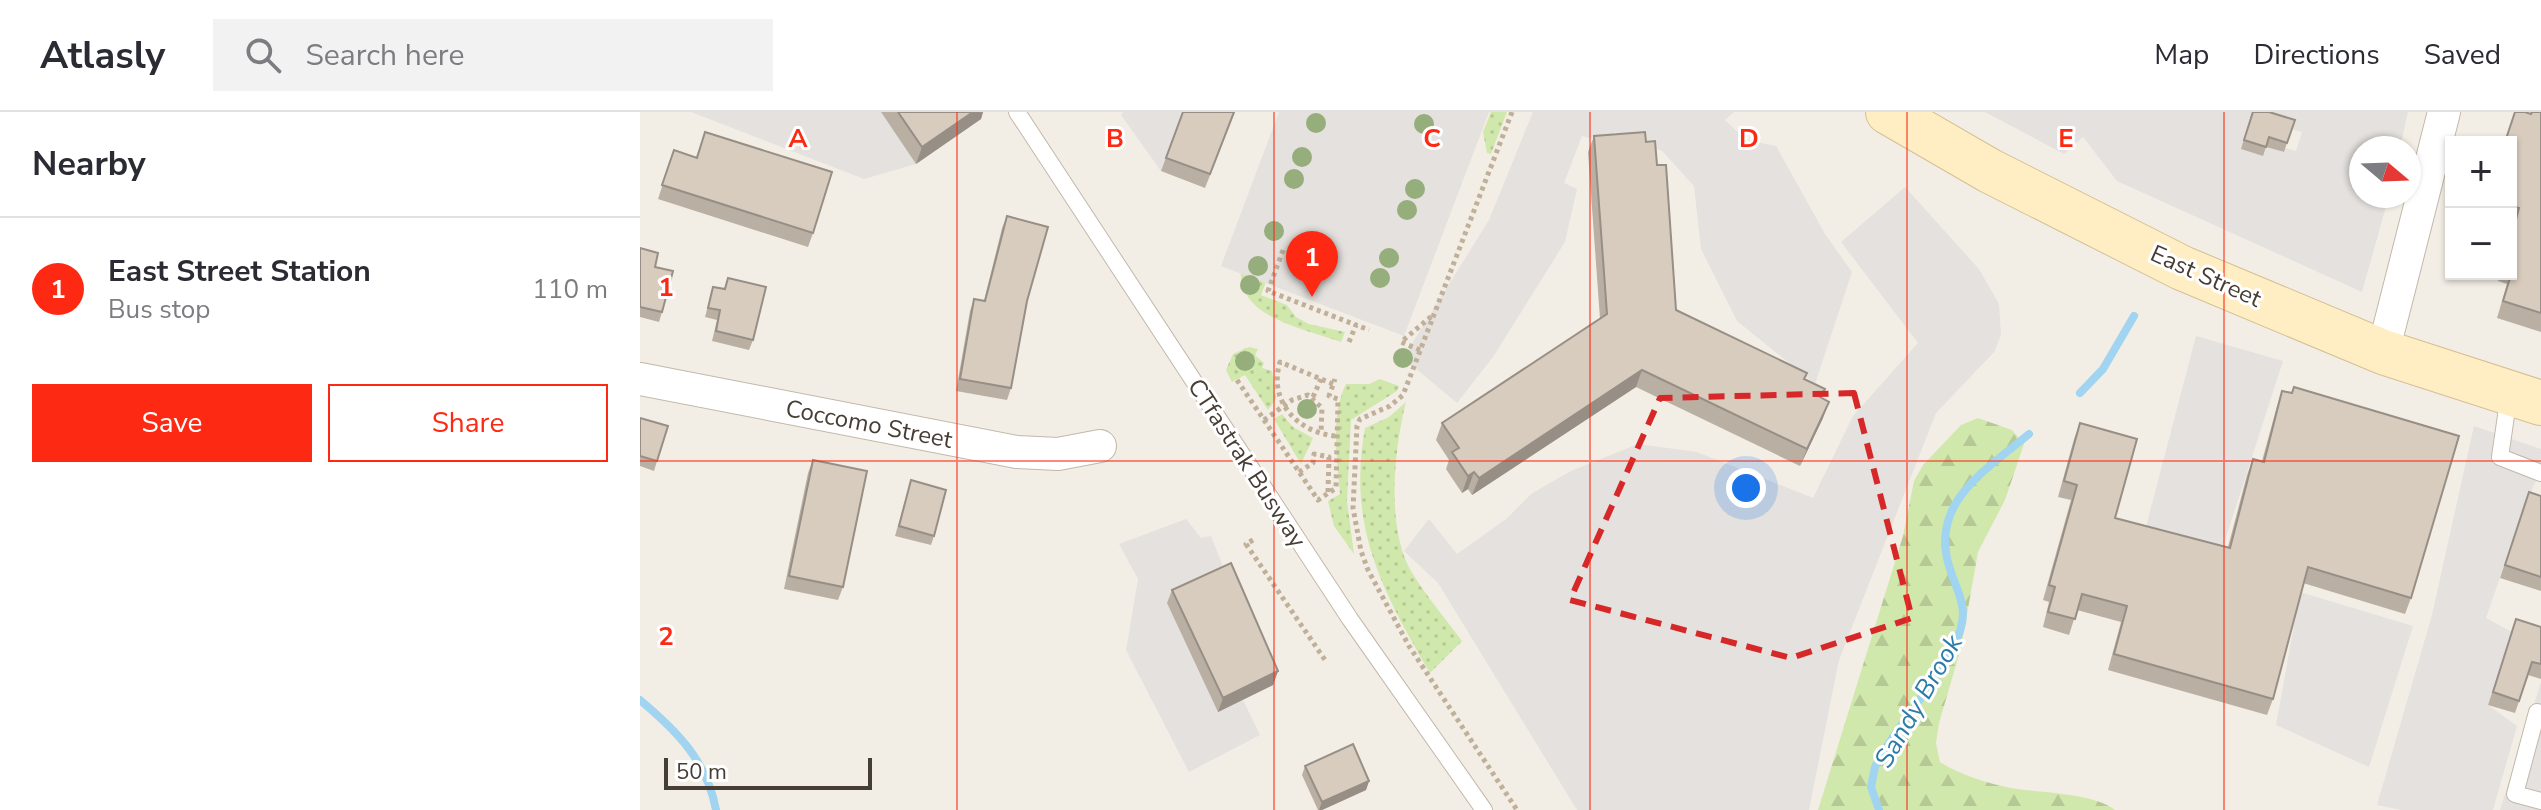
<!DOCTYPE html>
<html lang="en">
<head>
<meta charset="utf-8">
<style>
  body { margin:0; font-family:"Nunito Sans",sans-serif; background:#f2f2f3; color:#2b2b33 }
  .controls { position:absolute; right:24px; top:24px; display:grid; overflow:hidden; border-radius:0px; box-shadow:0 2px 6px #0004 }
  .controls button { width:72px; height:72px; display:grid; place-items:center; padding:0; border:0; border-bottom:2px solid #e1e1e2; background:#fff; color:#2b2b33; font:40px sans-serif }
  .compass { position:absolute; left:1709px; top:24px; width:72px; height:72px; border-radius:50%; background:#fff; box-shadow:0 2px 6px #0004; rotate:109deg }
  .scale { position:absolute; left:24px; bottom:20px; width:208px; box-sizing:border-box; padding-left:8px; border:4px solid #463e35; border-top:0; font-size:22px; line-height:28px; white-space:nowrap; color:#463e35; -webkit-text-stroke:6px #fff; paint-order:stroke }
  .you { position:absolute; left:1106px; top:376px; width:28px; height:28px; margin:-20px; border:6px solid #fff; border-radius:50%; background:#1a73e8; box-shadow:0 0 0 12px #1a73e833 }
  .badge { display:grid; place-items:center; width:52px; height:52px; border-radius:50%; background:#fe2912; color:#fff; font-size:26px; font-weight:700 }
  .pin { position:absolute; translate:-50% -66px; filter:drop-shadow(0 2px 4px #0008) }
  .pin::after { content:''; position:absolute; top:42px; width:28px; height:24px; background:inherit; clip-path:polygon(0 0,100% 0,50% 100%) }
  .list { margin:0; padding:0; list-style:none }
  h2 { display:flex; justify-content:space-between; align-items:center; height:104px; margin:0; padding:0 32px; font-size:34px }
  h2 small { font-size:26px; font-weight:400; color:#7c7c81 }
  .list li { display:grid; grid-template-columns:52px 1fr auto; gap:24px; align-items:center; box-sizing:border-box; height:144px; padding:0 32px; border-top:2px solid #e1e1e2 }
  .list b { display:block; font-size:30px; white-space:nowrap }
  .list p { margin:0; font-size:26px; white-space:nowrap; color:#7c7c81 }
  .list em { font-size:26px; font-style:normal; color:#7c7c81 }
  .actions { display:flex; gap:16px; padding:24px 32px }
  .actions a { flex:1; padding:18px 0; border:2px solid #fe2912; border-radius:0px; text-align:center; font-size:28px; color:#fe2912 }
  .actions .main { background:#fe2912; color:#fff }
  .icon { flex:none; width:44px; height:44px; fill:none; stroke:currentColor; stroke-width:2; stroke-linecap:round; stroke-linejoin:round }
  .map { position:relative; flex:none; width:1901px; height:698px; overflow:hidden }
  header { display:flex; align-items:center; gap:48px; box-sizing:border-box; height:112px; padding:0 40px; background:#fff; border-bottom:2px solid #e1e1e2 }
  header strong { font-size:38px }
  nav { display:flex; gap:44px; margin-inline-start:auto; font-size:28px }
  .search { width:560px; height:72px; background:#f2f2f3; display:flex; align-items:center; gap:20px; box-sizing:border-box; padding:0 28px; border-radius:0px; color:#7c7c81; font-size:30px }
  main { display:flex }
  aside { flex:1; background:#fff }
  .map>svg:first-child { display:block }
  .grass { fill:url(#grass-dots) }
  .forest { fill:url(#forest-firs) }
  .parking { fill:#e4e1de; fill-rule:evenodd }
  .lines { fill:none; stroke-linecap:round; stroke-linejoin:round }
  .stream { stroke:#a0d4f1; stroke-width:8 }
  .service-casing { stroke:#c2b8ab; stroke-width:18 }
  .minor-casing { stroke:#c2b8ab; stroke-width:34 }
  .secondary-casing { stroke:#d4c094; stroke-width:46 }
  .path { stroke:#c1b099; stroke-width:5; stroke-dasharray:4 4; stroke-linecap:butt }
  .service { stroke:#fff; stroke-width:16 }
  .minor { stroke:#fff; stroke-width:32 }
  .secondary { stroke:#ffedc3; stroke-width:44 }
  .tree { fill:#96ad7c }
  .wall { fill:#baafa3 }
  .shaded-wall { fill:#978f85 }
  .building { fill:#d8ccbe; stroke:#978f85; stroke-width:2 }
  .marked { fill:none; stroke:#d62828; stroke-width:6; stroke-dasharray:16 10; stroke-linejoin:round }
  .grid { fill:none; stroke:#fe2912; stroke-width:2; stroke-opacity:0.55 }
  .labels { text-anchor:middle; stroke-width:6; stroke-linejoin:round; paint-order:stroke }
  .street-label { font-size:24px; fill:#463e35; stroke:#fff }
  .water-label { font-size:26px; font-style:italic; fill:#2b7bab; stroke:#fff }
  .grid-label { font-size:26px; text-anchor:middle; font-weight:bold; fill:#fe2912; stroke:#fff; stroke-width:6; stroke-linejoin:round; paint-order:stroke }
</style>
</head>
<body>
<header>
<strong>Atlasly</strong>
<div class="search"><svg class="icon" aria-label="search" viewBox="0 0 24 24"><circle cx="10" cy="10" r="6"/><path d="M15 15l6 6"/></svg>Search here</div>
<nav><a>Map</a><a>Directions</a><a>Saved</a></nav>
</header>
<main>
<aside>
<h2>Nearby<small></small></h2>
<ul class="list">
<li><span class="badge">1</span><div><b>East Street Station</b><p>Bus stop</p></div><em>110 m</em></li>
</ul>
<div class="actions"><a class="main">Save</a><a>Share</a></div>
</aside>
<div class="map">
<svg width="1901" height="698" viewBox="0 0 1901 698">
  <defs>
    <pattern id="grass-dots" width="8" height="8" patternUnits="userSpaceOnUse" patternTransform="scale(2)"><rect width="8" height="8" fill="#d1e8ad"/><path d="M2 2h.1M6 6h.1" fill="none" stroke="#b5c895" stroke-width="1.8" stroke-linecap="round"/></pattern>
    <pattern id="forest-firs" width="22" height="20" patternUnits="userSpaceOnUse" patternTransform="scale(2)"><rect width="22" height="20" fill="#d1e8ad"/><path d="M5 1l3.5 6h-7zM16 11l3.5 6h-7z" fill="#b5c895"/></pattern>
  </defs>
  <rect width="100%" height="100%" fill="#f3eee5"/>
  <g class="grass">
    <path d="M664,0L640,133L621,183L647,193L656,205L669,212L705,220L701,230C664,216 597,206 601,157Z"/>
    <path d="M851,0H867L851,42L847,41L843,20Z"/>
    <path d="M609,235L618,237L615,243L624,251L622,256L632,259L636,287L628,298L605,263L592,270L586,258L593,242Z"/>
    <path d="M740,267L759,274L757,279L711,308L707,389L714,442L694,414L688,389L700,382C697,347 690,304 706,272H729Z"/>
    <path d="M766,290C754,337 746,416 771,459C786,484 805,506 822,529L790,561C742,479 707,414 725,316L749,305Z"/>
    <path d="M642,302L653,315L673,326L661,352L634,307Z"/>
  </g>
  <path class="forest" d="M1338,306L1372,318L1384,332L1365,388L1338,440L1321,536L1299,611L1296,631L1300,650C1320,663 1347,671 1371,676C1399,681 1452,680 1475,698H1178L1263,424L1274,369L1283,353L1321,313Z"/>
  <g class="parking">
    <path d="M51,0H241L276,52L224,67Z"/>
    <path d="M483,0H550L521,59L481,3Z"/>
    <path d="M639,0H849L764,224L581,154Z"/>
    <path d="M893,0H1094L1085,8L1106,28L1136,34L1185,122L1212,160L1175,272L1097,209L1061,137L1054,74L1022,39L975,20L964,30L942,24L924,71L937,77L925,130L853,245L817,291L763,246L849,108Z"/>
    <path d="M1345,0H1768L1760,36H1721V84H1749L1722,180L1477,69L1443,25L1424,42ZM1611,5L1662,20L1656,39L1645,36L1643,40L1625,35Z"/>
    <path d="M1265,75L1339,157L1359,192L1361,222L1355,239L1296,301L1199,548L1169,698H937L798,471L764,439L789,407L817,442L866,407L891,382L931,359L998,332L1057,340L1173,386L1213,304L1278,231L1201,130Z"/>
    <path d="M1556,224L1643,249L1578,450L1502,430Z"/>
    <path d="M1834,314L1901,337V357L1885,393L1846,506L1872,520L1848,593L1877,614L1853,698H1761L1737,693L1792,503Z"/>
    <path d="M546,407L561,426L571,424L587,465L578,599L603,588L620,623L549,660L486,538L498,467L479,432Z"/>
    <path d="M1660,480L1773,514L1729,655L1636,613Z"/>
    <path d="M1901,570V698H1860Z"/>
  </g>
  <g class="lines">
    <g class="stream">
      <path d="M1440,281L1463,257L1494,204"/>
      <path d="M0,588C37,619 67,649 76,698"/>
      <path d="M1239,698L1231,675L1235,655C1257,610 1305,564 1320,519C1328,496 1318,481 1311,460C1286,392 1345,359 1389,322"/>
    </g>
    <defs>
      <g id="service">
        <path d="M377,0L710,507L844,698"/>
        <path d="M1869,283L1860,345L1901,361"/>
        <path d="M1897,600L1875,682L1901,689"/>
      </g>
      <g id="minor">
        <path d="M1743,240L1804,0"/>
        <path d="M0,267L377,340L418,342L460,334"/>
      </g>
      <path id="secondary" d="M1248,0L1350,59L1542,156L1743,240L1901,291"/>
    </defs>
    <use href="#service" class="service-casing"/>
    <use href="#minor" class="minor-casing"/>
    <use href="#secondary" class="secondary-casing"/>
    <g class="path">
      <path d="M872,0L763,283L750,294L720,307L717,314L713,396L721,439L728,458L769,534L877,698"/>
      <path d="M643,138L628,179L716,213"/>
      <path d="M709,230L716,213L729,218"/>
      <path d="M780,238L761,230L793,203"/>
      <path d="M597,268L678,388L696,376L698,287L689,284L695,267"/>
      <path d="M693,272L640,250C628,289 657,320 695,324"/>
      <path d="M673,285L681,267"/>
      <path d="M624,308L652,288L668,283L682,296L681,321"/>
      <path d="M659,360L673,351L674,342L689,345L688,380"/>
      <path d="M613,428L606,432L685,548"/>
    </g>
    <use href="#service" class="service"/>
    <use href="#minor" class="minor"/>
    <use href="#secondary" class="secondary"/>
  </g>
  <g class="tree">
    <circle cx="676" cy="11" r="10"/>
    <circle cx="784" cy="12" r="10"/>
    <circle cx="662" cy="45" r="10"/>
    <circle cx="654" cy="67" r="10"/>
    <circle cx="775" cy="77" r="10"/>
    <circle cx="767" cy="98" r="10"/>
    <circle cx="634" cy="119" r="10"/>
    <circle cx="749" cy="146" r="10"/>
    <circle cx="618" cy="154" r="10"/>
    <circle cx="740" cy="166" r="10"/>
    <circle cx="610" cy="173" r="10"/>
    <circle cx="763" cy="246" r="10"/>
    <circle cx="605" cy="249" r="10"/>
    <circle cx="667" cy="297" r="10"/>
  </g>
  <g class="wall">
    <path d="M241,0H343L341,7L276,52Z"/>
    <path d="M543,0H595L565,76L521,59Z"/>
    <path d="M1612,0L1647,31L1644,40L1626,35L1623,44L1601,37Z"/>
    <path d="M1875,0L1890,2L1891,0H1901V220L1857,206L1867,172L1858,169L1860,162H1871V120L1873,113L1871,112V30H1865Z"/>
    <path d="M65,20L173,121L168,135L18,87L34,38L56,45Z"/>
    <path d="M954,24L1006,30L1017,53L1036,198L1164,267L1182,286L1183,306L1160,354L996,275L832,383L828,377L822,381L806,357L809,348L796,328L802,311L960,207L948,40Z"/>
    <path d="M367,104L387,189L371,276L367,288L316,279L330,199L334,187L344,189L362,116Z"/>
    <path d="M0,136L15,155L22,200L19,210L0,205Z"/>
    <path d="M88,166L113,228L109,238L72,229L77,208L65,205L73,175L84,177Z"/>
    <path d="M1642,279L1771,486L1765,502L1663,471L1633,587L1627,603L1468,558L1481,510L1437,498L1429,523L1403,515L1409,490L1403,488L1431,388L1418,385L1434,327L1440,311L1475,406L1588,435L1607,363L1613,347L1622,349L1637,294Z"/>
    <path d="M0,306L17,349L14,359L0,354Z"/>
    <path d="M173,348L203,475L198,488L144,477L168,361Z"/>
    <path d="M271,368L294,424L291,433L255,424Z"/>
    <path d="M1889,380L1901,384V479L1860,466Z"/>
    <path d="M532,478L638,559L633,573L578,600L527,491Z"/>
    <path d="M1876,507L1901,515V567L1888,563L1875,601L1848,593Z"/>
    <path d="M665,654L729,669L726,678L682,698H678L662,663Z"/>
  </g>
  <g class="shaded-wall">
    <path d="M333,0H343L341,7L276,52L282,35Z"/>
    <path d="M1002,258L996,275L832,383L839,366Z"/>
    <path d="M1189,290L1183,306L1160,354L1167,337Z"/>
    <path d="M834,360L828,377L822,381L828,364Z"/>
    <path d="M638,559L633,573L578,600L583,586Z"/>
    <path d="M729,669L726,678L682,698H679L682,690Z"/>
  </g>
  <g class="building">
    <path d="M258,0H333L282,35Z"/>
    <path d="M543,0H594L570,62L526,46Z"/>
    <path d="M1613,0H1629L1655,8L1647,31L1629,25L1626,35L1604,28Z"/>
    <path d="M1875,0H1885L1891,2L1892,0H1901V201L1863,189L1873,156L1871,155V126L1879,96L1871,94V30H1865Z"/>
    <path d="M65,20L192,60L173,121L22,73L34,38L57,46Z"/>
    <path d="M1005,20L1006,30L1015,29L1017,53H1026L1036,198L1167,261L1164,267L1185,277L1180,285L1189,290L1167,337L1002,258L839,366L834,360L828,364L812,340L819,336L802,311L967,202L954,24Z"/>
    <path d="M367,104L408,115L387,189L371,276L320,267L334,187L345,189Z"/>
    <path d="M0,136L18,141L15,155L33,159L22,200L0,195Z"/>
    <path d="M88,166L126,175L113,228L76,219L80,198L68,196L73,175L85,177Z"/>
    <path d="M1654,275L1819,324L1771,486L1668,455L1633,587L1474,542L1487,494L1442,482L1435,507L1408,500L1415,475L1409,473L1437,373L1424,369L1440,311L1497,327L1475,406L1590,436L1613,347L1624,350L1642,279L1652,281Z"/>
    <path d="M0,306L28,314L17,349L0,344Z"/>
    <path d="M173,348L227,359L203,475L149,464Z"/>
    <path d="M271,368L306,378L294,424L259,414Z"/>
    <path d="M1889,380L1901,384V465L1865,453Z"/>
    <path d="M591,451L638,559L583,586L532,478Z"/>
    <path d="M1876,507L1901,515V552L1892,550L1879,589L1853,580Z"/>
    <path d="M713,632L729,669L682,690L665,654Z"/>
  </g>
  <path class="marked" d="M1214,281L1272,506L1151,546L930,488L1020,286Z"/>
  <path class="grid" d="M317,0V698M634,0V698M950,0V698M1267,0V698M1584,0V698M0,349H1901"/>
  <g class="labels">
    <g class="street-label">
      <text transform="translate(1566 164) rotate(24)" y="8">East Street</text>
      <text transform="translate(229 312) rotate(11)" y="8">Coccomo Street</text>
      <text transform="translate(607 351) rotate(57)" y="8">CTfastrak Busway</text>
    </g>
    <g class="water-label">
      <text transform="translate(1278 589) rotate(-60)" y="9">Sandy Brook</text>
    </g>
  </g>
  <g class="grid-label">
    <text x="158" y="35">A</text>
    <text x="475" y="35">B</text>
    <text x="792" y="35">C</text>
    <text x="1109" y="35">D</text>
    <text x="1426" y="35">E</text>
    <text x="26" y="184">1</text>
    <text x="26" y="533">2</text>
  </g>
</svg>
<div class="controls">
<button>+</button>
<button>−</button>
</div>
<svg class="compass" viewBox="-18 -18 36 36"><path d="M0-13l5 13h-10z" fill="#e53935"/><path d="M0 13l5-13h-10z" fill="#7c7c81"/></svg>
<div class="scale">50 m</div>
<div class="you"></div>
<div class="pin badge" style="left:672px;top:185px">1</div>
</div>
</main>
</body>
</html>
